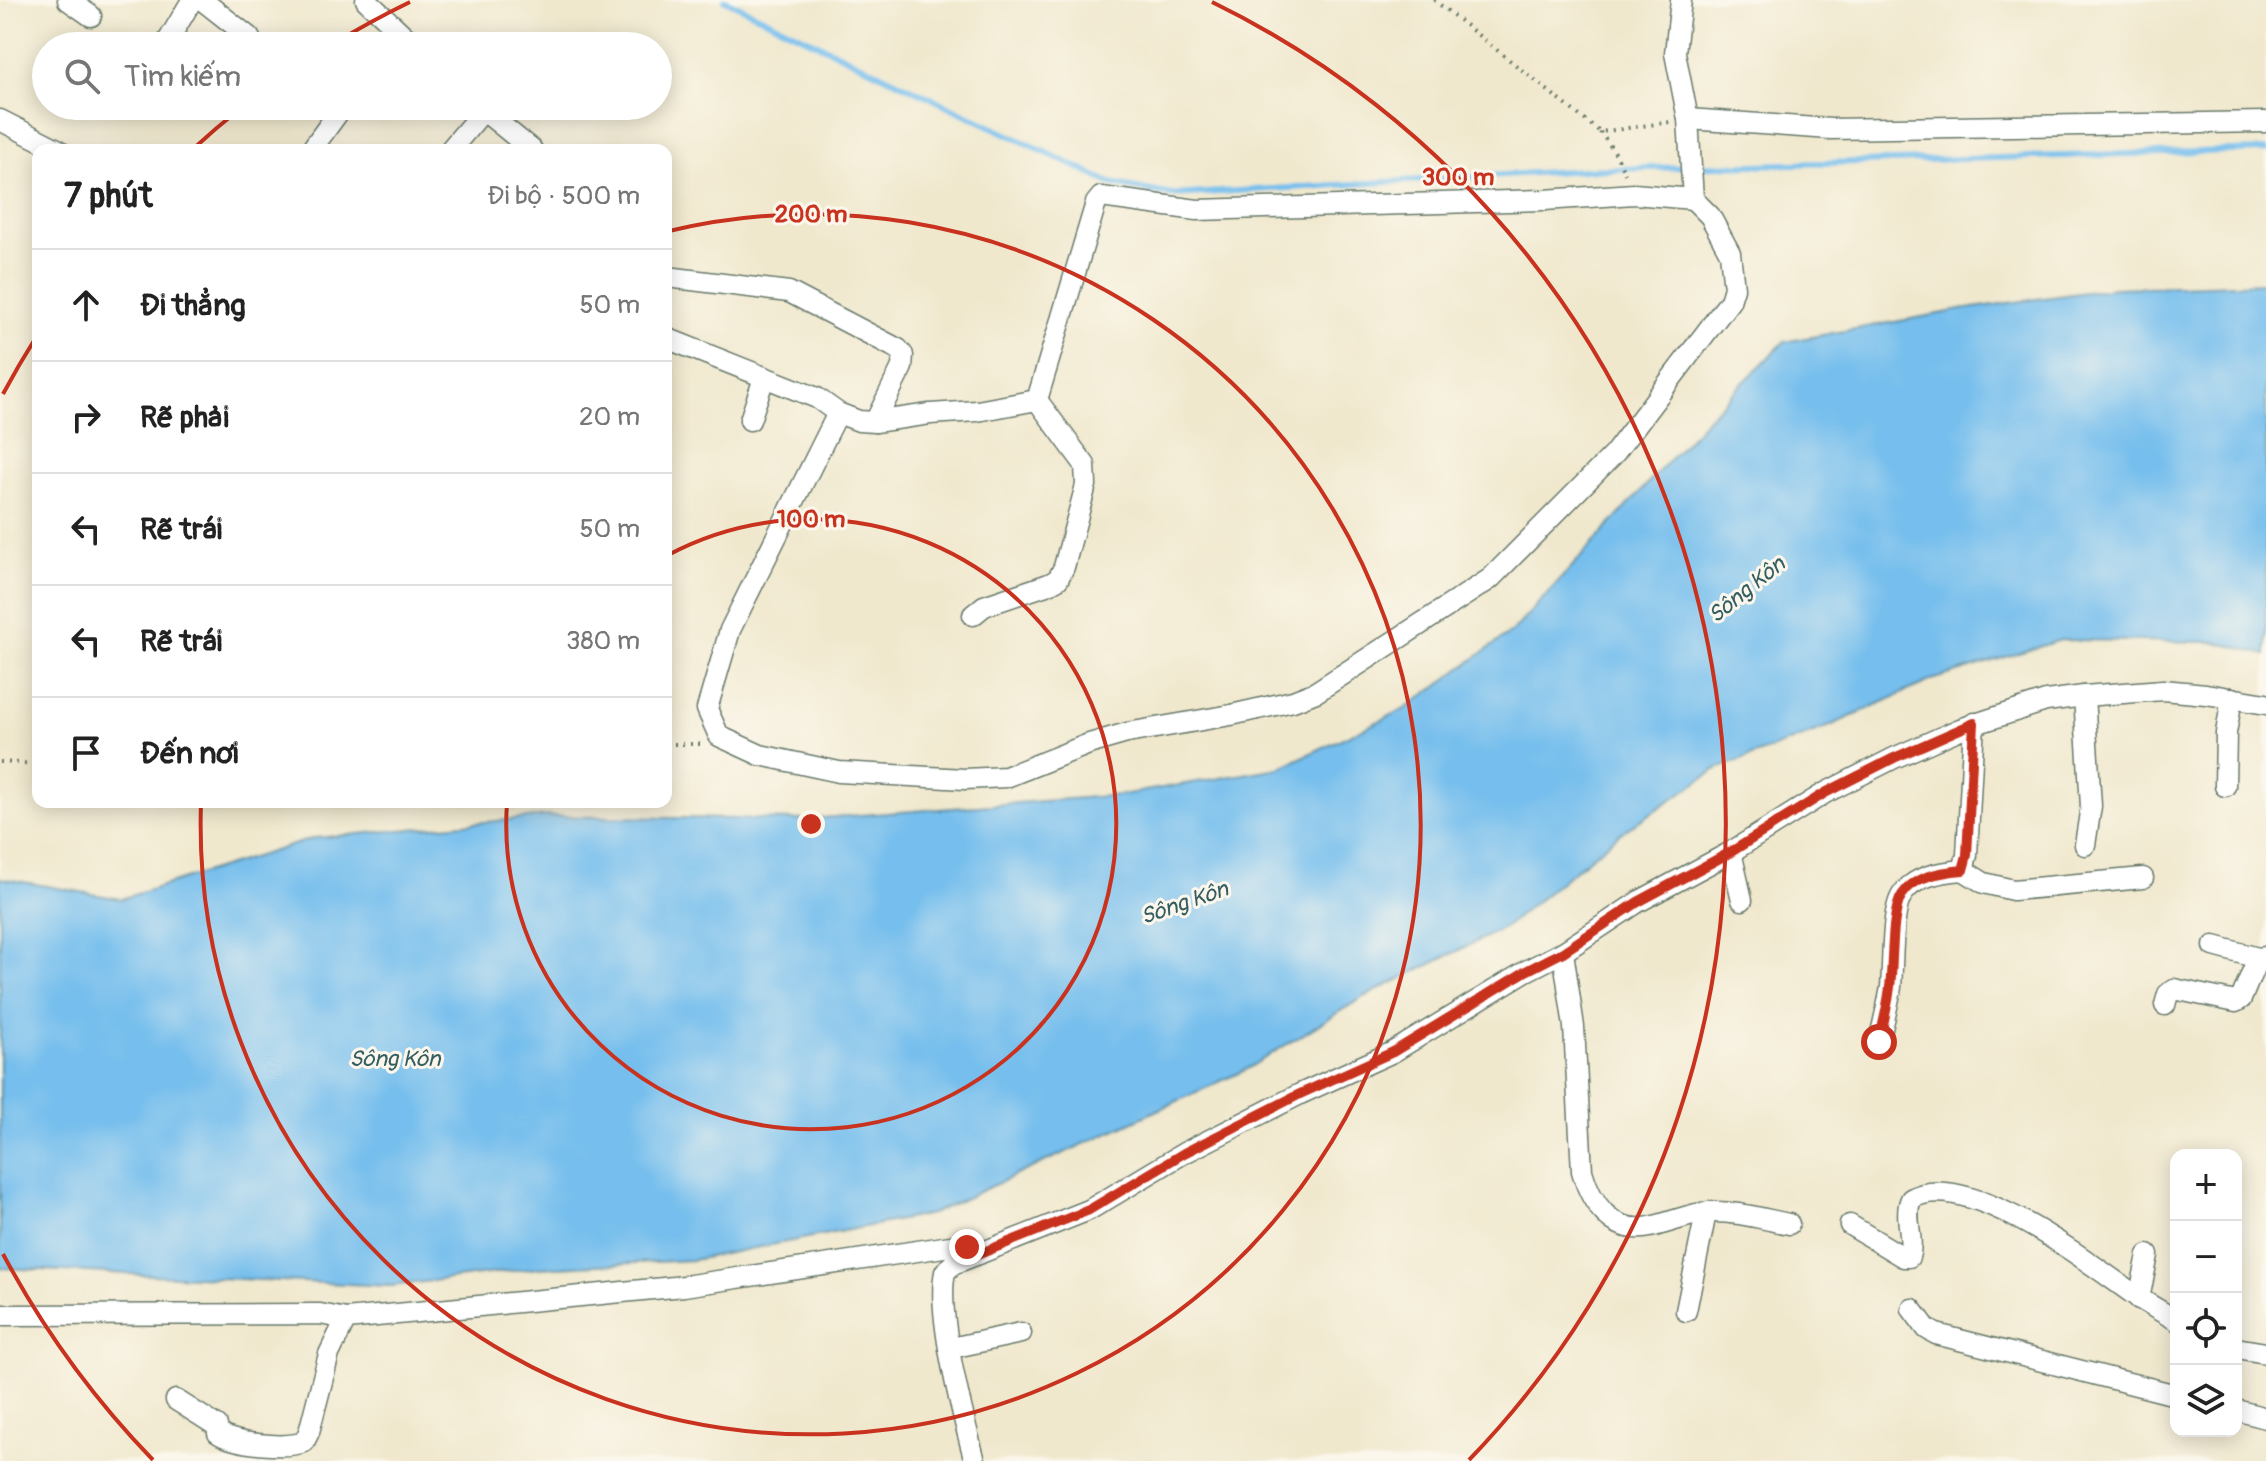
<!DOCTYPE html>
<html lang="vi">
<head>
<meta charset="utf-8">
<style>
  body { margin:0; font-family:Pangolin,sans-serif; background:#f6f6f6; color:#222 }
  .controls { position:absolute; right:24px; bottom:24px; display:grid; overflow:hidden; border-radius:16px; box-shadow:0 4px 20px #0003 }
  .controls button { width:72px; height:72px; display:grid; place-items:center; padding:0; border:0; border-bottom:2px solid #e0e0e0; background:#fff; color:#222; font:40px sans-serif }
  .stop { position:absolute; width:24px; height:24px; margin:-18px; border:6px solid #c8321e; border-radius:50%; background:#fff }
  .stop.end { background:#c8321e; border-color:#fff; box-shadow:0 2px 8px #0008 }
  .list { margin:0; padding:0; list-style:none }
  h2 { display:flex; justify-content:space-between; align-items:center; height:104px; margin:0; padding:0 32px; font-size:34px }
  h2 small { font-size:26px; font-weight:400; color:#767676 }
  .list li { display:grid; grid-template-columns:52px 1fr auto; gap:24px; align-items:center; box-sizing:border-box; height:112px; padding:0 32px; border-top:2px solid #e0e0e0 }
  .list b { display:block; font-size:30px; white-space:nowrap }
  .list em { font-size:26px; font-style:normal; color:#767676 }
  .icon { flex:none; width:44px; height:44px; fill:none; stroke:currentColor; stroke-width:2; stroke-linecap:round; stroke-linejoin:round }
  .map { position:relative; flex:none; width:2266px; height:1461px; overflow:hidden }
  .search { position:absolute; background:#fff; box-shadow:0 4px 20px #0003; left:32px; top:32px; width:640px; height:88px; display:flex; align-items:center; gap:20px; box-sizing:border-box; padding:0 28px; border-radius:44px; color:#767676; font-size:30px }
  .panel { position:absolute; background:#fff; box-shadow:0 4px 20px #0003; left:32px; top:144px; width:640px; height:664px; border-radius:16px }
  .map>svg:first-child { display:block }
  .water { fill:#74beed; stroke:#4a7e90; stroke-width:2 }
  .lines { fill:none; stroke-linecap:round; stroke-linejoin:round }
  .stream { stroke:#74beed; stroke-width:6 }
  .minor-casing { stroke:#68796a; stroke-width:23 }
  .path { stroke:#68796a; stroke-width:4; stroke-dasharray:2 6; stroke-linecap:butt }
  .minor { stroke:#fff; stroke-width:20 }
  .route { stroke:#c8321e; stroke-width:10 }
  .ring { fill:none; stroke:#c8321e; stroke-width:4 }
  .labels { text-anchor:middle; stroke-width:6; stroke-linejoin:round; paint-order:stroke }
  .water-label { font-size:22px; font-style:italic; fill:#345d62; stroke:#fbf7ec }
  .centre { fill:#c8321e; stroke:#fbf7ec; stroke-width:4 }
  .ring-label { font-size:24px; text-anchor:middle; font-weight:bold; fill:#c8321e; stroke:#fbf7ec; stroke-width:6; stroke-linejoin:round; paint-order:stroke }
</style>
</head>
<body>
<div class="map">
<svg width="2266" height="1461" viewBox="0 0 2266 1461">
  <rect width="100%" height="100%" fill="#fbf7ec"/>
  <filter id="ink" filterUnits="userSpaceOnUse"><feTurbulence type="fractalNoise" baseFrequency=".0125" numOctaves="2"/><feDisplacementMap in="SourceGraphic" scale="16" xChannelSelector="R" yChannelSelector="G"/><feConvolveMatrix kernelMatrix="1 2 1 2 8 2 1 2 1" color-interpolation-filters="sRGB"/></filter>
  <filter id="wash" filterUnits="userSpaceOnUse"><feTurbulence type="fractalNoise" baseFrequency=".006" numOctaves="4" result="noise"/><feDisplacementMap in="SourceGraphic" scale="32" xChannelSelector="R" yChannelSelector="G"/><feGaussianBlur stdDeviation="1.8" result="paint"/><feColorMatrix in="noise" values="0 0 0 0 0 0 0 0 0 0 0 0 0 0 0 0 0 1.4 0 .05"/><feComposite in="paint" operator="in"/></filter>
  <g filter="url(#wash)">
    <rect width="100%" height="100%" fill="#f0e8cd"/>
    <path class="water" d="M2266,283V655L2216,642L2061,640L1932,680L1821,730L1717,769L1618,835L1504,928L1362,998L1245,1070L931,1214L693,1260L537,1268L391,1286L0,1268V878L121,899L315,838L548,816L795,820L1121,795L1279,768L1405,709L1514,630L1704,422L1784,342L1966,309L2115,288Z"/>
    <g class="lines">
      <path class="stream" d="M725,0L1110,183L1172,195L1584,170L2266,150"/>
    </g>
  </g>
  <g filter="url(#ink)">
    <g class="lines">
      <defs>
        <g id="minor">
          <path d="M68,0L91,16"/>
          <path d="M202,0L249,37L254,46"/>
          <path d="M366,0L415,46"/>
          <path d="M165,46L192,0"/>
          <path d="M478,106L532,150"/>
          <path d="M1688,119L1831,129L2266,122"/>
          <path d="M0,120L59,150"/>
          <path d="M314,146L343,106"/>
          <path d="M450,150L483,111"/>
          <path d="M667,277L789,292L898,349L903,355L902,367L875,422"/>
          <path d="M666,338L817,398L838,413L859,421L875,422L930,414L977,411L1037,400L1096,203L1101,197L1197,210L1544,200L1634,194L1693,199"/>
          <path d="M838,413L730,630L707,709L719,736L760,755L839,772L965,779L1006,777L1089,744L1127,733L1231,715L1293,701L1316,692L1490,579L1614,454L1730,301L1734,288L1730,253L1710,216L1693,199L1688,119L1675,53L1681,0"/>
          <path d="M750,420L764,378"/>
          <path d="M973,615L984,606L1049,584L1058,579L1064,567L1086,485L1085,465L1037,400"/>
          <path d="M2084,696L2091,806L2085,845"/>
          <path d="M2225,786L2226,733L2232,698"/>
          <path d="M1731,852L1742,900"/>
          <path d="M1963,870L1984,883L2013,890L2143,878"/>
          <path d="M2214,946L2258,958"/>
          <path d="M1563,952L1574,1027L1582,1171C1591,1203 1612,1235 1650,1227C1670,1223 1688,1214 1709,1212C1736,1211 1763,1219 1789,1224"/>
          <path d="M2165,1005L2168,994L2174,989L2236,1002L2241,999L2258,958L2266,957"/>
          <path d="M1879,1042C1883,1024 1888,1005 1891,987C1893,966 1891,911 1902,895C1915,875 1942,872 1963,870L1967,855L1974,723"/>
          <path d="M1850,1225L1903,1257H1909C1915,1238 1903,1217 1911,1199C1967,1166 2094,1267 2139,1298C2151,1306 2164,1313 2176,1320"/>
          <path d="M2139,1299L2148,1255"/>
          <path d="M1912,1309L1927,1329L1936,1334L2176,1395"/>
          <path d="M1686,1311L1706,1213"/>
          <path d="M0,1315L320,1314L346,1319L684,1286L957,1245L967,1247L979,1254"/>
          <path d="M951,1348L1021,1333"/>
          <path d="M2236,1348L2266,1353"/>
          <path d="M176,1400L217,1426L218,1433C234,1444 285,1449 304,1442L309,1432L329,1354L346,1319"/>
          <path d="M2236,1410L2266,1418"/>
          <path d="M975,1461C963,1417 936,1314 945,1272L953,1264L1089,1210L1184,1153L1300,1094L1393,1052L1526,971L1563,952L1638,902L1731,852L1825,793L1894,758L1960,729L2046,701L2084,696L2163,690L2206,694L2266,704"/>
        </g>
      </defs>
      <use href="#minor" class="minor-casing"/>
      <g class="path">
        <path d="M1434,0L1600,132L1670,122"/>
        <path d="M1600,132L1616,154L1625,174"/>
        <path d="M666,744H704"/>
        <path d="M0,762L38,764"/>
      </g>
      <use href="#minor" class="minor"/>
    </g>
  </g>
  <g class="lines" filter="url(#ink)">
    <path class="route" d="M967,1247L979,1254L1089,1210L1184,1153L1300,1094L1393,1052L1526,971L1563,952L1638,902L1731,852L1825,793L1894,758L1974,723L1967,855L1963,870C1942,872 1915,875 1902,895C1891,911 1893,965 1890,987C1888,1005 1883,1024 1879,1042"/>
  </g>
  <g class="ring">
    <path d="M668 555A305 305 0 1 1 507 803"/>
    <path d="M669 231A610 610 0 1 1 201 803"/>
    <path d="M153 1460A915 915 0 0 1 3 1254M3 394A915 915 0 0 1 35 339M193 149A915 915 0 0 1 241 108M333 44A915 915 0 0 1 410 2M1212 2A915 915 0 0 1 1469 1460"/>
  </g>
  <g class="labels">
    <g class="water-label">
      <text transform="translate(1746 589) rotate(-39)" y="8">Sông Kôn</text>
      <text transform="translate(1184 902) rotate(-19)" y="8">Sông Kôn</text>
      <text x="395" y="1066">Sông Kôn</text>
    </g>
  </g>
  <circle cx="811" cy="824" r="12" class="centre"/>
  <g class="ring-label">
    <text x="1458" y="185">300 m</text>
    <text x="811" y="222">200 m</text>
    <text x="811" y="527">100 m</text>
  </g>
</svg>
<div class="controls">
<button>+</button>
<button>−</button>
<button><svg class="icon" aria-label="locate" viewBox="0 0 24 24"><circle cx="12" cy="12" r="6"/><path d="M12 2v4M12 18v4M2 12h4M18 12h4"/></svg></button>
<button><svg class="icon" aria-label="layers" viewBox="0 0 24 24"><path d="M12 4l9 5-9 5-9-5zM3 14l9 5 9-5"/></svg></button>
</div>
<div class="stop" style="left:1879px;top:1042px"></div>
<div class="stop end" style="left:967px;top:1247px"></div>
<div class="search"><svg class="icon" aria-label="search" viewBox="0 0 24 24"><circle cx="10" cy="10" r="6"/><path d="M15 15l6 6"/></svg>Tìm kiếm</div>
<section class="panel">
<h2>7 phút<small>Đi bộ · 500 m</small></h2>
<ul class="list">
<li><svg class="icon" aria-label="ahead" viewBox="0 0 24 24"><path d="M12 20V5M6 11l6-6 6 6"/></svg><div><b>Đi thẳng</b></div><em>50 m</em></li>
<li><svg class="icon" aria-label="right" viewBox="0 0 24 24"><path d="M7 20v-9h11M14 6l5 5-5 5"/></svg><div><b>Rẽ phải</b></div><em>20 m</em></li>
<li><svg class="icon" aria-label="left" viewBox="0 0 24 24"><path d="M17 20v-9H6M10 6l-5 5 5 5"/></svg><div><b>Rẽ trái</b></div><em>50 m</em></li>
<li><svg class="icon" aria-label="left" viewBox="0 0 24 24"><path d="M17 20v-9H6M10 6l-5 5 5 5"/></svg><div><b>Rẽ trái</b></div><em>380 m</em></li>
<li><svg class="icon" aria-label="arrive" viewBox="0 0 24 24"><path d="M6 21V4h12l-3 4 3 4H6"/></svg><div><b>Đến nơi</b></div></li>
</ul>
</section>
</div>
</body>
</html>
